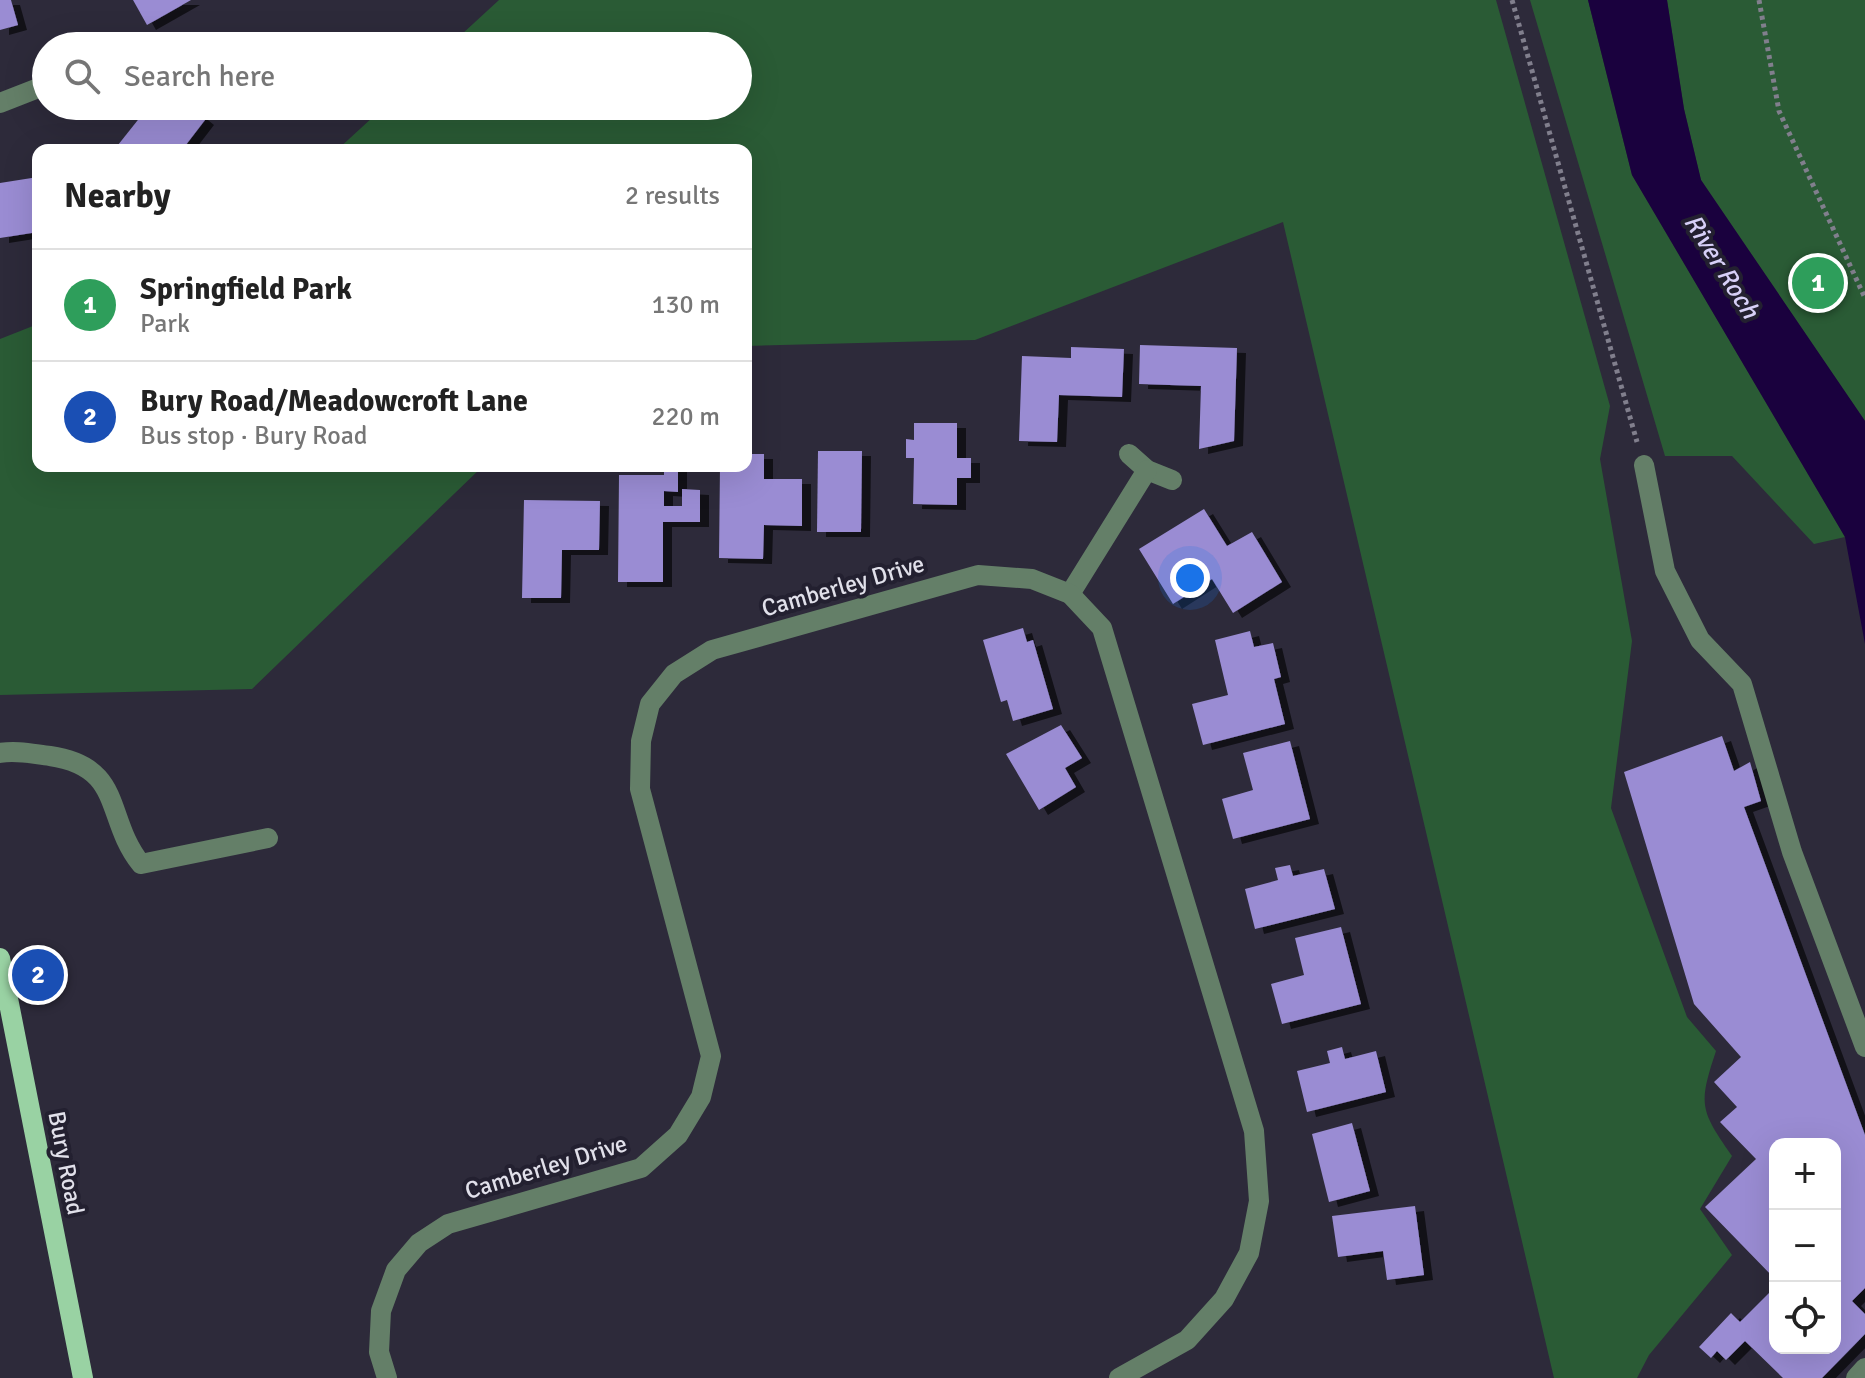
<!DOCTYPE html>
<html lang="en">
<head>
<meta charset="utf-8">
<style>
  body { margin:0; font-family:Signika,sans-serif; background:#f6f6f6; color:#222 }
  .controls { position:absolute; right:24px; bottom:24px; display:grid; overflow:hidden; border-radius:16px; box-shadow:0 8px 32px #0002 }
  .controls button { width:72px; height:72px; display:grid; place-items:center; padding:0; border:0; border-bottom:2px solid #e0e0e0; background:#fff; color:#222; font:40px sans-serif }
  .you { position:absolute; left:1190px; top:578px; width:28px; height:28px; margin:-20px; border:6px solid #fff; border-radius:50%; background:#1a73e8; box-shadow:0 0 0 12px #1a73e833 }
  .badge { display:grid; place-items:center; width:52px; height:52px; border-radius:50%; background:#2563eb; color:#fff; font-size:26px; font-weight:700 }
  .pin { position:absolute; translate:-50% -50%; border:4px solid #fff; box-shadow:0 2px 8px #0006 }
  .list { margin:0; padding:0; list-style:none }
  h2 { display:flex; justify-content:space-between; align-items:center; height:104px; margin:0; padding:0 32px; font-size:34px }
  h2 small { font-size:26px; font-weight:400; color:#767676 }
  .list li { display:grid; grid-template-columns:52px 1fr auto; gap:24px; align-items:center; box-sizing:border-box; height:112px; padding:0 32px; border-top:2px solid #e0e0e0 }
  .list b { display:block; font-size:30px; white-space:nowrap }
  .list p { margin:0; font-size:26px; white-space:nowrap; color:#767676 }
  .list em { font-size:26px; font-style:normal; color:#767676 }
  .icon { flex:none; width:44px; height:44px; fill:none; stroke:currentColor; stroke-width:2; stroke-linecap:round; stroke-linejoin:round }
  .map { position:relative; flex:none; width:1865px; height:1378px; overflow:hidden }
  .search { position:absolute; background:#fff; box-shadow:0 8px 32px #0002; left:32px; top:32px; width:720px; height:88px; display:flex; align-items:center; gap:20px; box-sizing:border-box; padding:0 28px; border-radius:44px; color:#767676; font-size:30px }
  .panel { position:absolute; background:#fff; box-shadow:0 8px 32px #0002; left:32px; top:144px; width:720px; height:328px; border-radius:16px }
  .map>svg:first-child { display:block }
  .green { fill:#2a5b35 }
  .water { fill:#1a013e }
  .building { fill:#9a8cd3; filter:url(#shadow) }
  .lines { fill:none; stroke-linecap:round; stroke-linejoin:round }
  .path { stroke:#817f8d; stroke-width:5; stroke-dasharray:4 4; stroke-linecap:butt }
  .minor { stroke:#647f68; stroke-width:20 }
  .major { stroke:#99d2a3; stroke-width:20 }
  .labels { text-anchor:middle; stroke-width:8; stroke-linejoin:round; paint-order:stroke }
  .street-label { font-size:24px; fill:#e1e0ea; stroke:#232030 }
  .water-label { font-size:26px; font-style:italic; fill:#d7d0f7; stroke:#232030 }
</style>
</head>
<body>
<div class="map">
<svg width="1865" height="1378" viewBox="0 0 1865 1378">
  <defs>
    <filter id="shadow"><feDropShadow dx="9" dy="5" stdDeviation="0" flood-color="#0009"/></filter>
  </defs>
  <rect width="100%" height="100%" fill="#2d2a3a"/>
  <g class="green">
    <path d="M499,0H1496L1610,406L1600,459L1632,641L1611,808L1687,1017L1716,1051C1698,1105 1700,1110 1732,1156L1700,1209L1732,1255L1649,1355L1637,1378H1554L1283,222L975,340L746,346V150H337L385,106H738V46H449Z"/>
    <path d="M1530,0H1588L1632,175L1845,537L1814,544L1732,456H1665Z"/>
    <path d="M1667,0H1865V421L1701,180L1684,109Z"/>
    <path d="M38,324V466H483L252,689L0,695V339Z"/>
  </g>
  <path class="water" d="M1588,0H1667L1684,109L1701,180L1865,421V644L1845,537L1632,175Z"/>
  <g class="building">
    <path d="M0,0H11L18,25L0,30Z"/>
    <path d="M133,0H191L147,25Z"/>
    <path d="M149,106H188L205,120L182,150H114Z"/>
    <path d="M38,177V232L0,238V183Z"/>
    <path d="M1140,345L1237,348L1234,441L1199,449L1201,386L1139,384Z"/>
    <path d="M1071,347L1124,349L1122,397L1059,395L1057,442L1019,441L1022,356L1071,358Z"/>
    <path d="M914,423H957V458H971V478H957V505L913,504L914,458H906V439L914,440Z"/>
    <path d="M818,451H862L861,532H817Z"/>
    <path d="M746,454H764V479H802V526L764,525L763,559L719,558L720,466H746Z"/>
    <path d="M664,466H678V492L664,491V506H682V489L700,490V522H663V582H618L619,475H664Z"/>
    <path d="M524,500L600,501L599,550H562L561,598H522Z"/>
    <path d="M1204,509L1227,546L1252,532L1282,582L1233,613L1212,579L1173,604L1139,549Z"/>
    <path d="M1023,628L1027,642L1033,640L1053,709L1013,721L1007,700L1001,702L983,640Z"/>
    <path d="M1250,631L1254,647L1273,643L1281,677L1274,679L1285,724L1203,745L1192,704L1228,695L1215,640Z"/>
    <path d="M1061,725L1082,758L1065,768L1076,787L1039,810L1006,754Z"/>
    <path d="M1722,736L1734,771L1750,762L1761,801L1744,807L1865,1135V1288L1852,1301L1865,1314V1334L1822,1378H1783L1745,1341L1726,1360L1717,1351L1711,1358L1699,1347L1731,1313L1740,1322L1775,1287V1348H1835V1144H1775V1279L1705,1207L1756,1159L1720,1122L1737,1107L1714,1082L1741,1057L1694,1004L1624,772Z"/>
    <path d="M1290,741L1310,819L1233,839L1222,799L1253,790L1243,753Z"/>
    <path d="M1290,865L1293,876L1324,869L1335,909L1255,929L1245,889L1278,880L1275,868Z"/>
    <path d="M1341,927L1361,1004L1282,1024L1271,984L1304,975L1295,938Z"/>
    <path d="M1342,1047L1345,1059L1376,1051L1386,1092L1307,1112L1297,1071L1330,1063L1327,1051Z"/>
    <path d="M1352,1123L1370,1191L1329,1202L1312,1134Z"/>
    <path d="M1415,1206L1424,1275L1387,1280L1383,1251L1338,1257L1332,1216Z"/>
  </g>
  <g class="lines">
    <g class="path">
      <path d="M1512,0L1637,442"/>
      <path d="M1759,0L1779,111L1865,298"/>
    </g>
    <g class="minor">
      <path d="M202,46L316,43"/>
      <path d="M0,103L46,85"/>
      <path d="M1129,454L1147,470L1172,480"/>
      <path d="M1644,465L1665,571L1700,640L1742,684L1792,852L1865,1047"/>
      <path d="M1070,594L1147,470"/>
      <path d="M0,753C17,750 33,754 50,756C125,767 104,818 141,864L268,838"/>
      <path d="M387,1378L379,1352L381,1311L396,1270L419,1243L448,1224L641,1168L678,1135L701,1097L711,1056L640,789L641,741L650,704L674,674L712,650L978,575L1032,579L1070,594L1102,628L1254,1131L1259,1201L1249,1253L1224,1299L1187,1340L1119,1378"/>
      <path d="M1856,1378L1865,1368"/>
    </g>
    <path class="major" d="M0,958L83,1378"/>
  </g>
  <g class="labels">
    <g class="street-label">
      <text transform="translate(843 586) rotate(-16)" y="8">Camberley Drive</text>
      <text transform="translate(66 1163) rotate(79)" y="8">Bury Road</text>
      <text transform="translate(546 1167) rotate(-17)" y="8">Camberley Drive</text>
    </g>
    <g class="water-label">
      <text transform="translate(1722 266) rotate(58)" y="9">River Roch</text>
    </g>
  </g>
</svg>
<div class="controls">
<button>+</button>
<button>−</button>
<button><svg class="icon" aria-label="locate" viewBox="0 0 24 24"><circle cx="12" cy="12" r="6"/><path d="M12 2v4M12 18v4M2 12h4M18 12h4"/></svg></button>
</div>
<div class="you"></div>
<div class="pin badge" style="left:1818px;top:283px;background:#2e9e5b">1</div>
<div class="pin badge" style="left:38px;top:975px;background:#1a4fb4">2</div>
<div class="search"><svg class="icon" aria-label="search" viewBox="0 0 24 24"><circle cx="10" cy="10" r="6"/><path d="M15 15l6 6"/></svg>Search here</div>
<section class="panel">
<h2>Nearby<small>2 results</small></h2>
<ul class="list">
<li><span class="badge" style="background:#2e9e5b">1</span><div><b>Springfield Park</b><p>Park</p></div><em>130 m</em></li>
<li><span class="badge" style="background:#1a4fb4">2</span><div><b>Bury Road/Meadowcroft Lane</b><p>Bus stop · Bury Road</p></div><em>220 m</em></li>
</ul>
</section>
</div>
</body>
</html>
